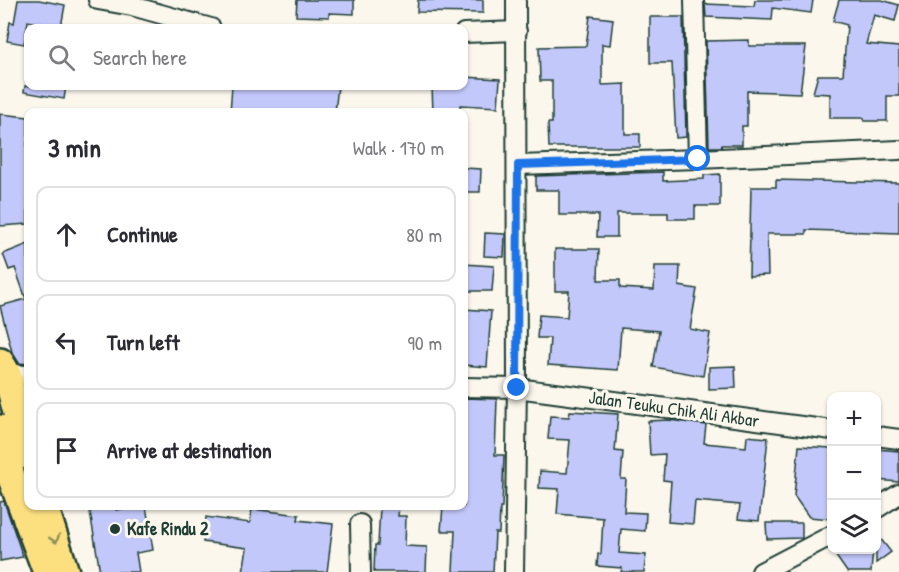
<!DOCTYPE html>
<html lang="en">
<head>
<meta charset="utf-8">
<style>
  body { margin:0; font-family:"Patrick Hand",sans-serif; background:#f7f7f7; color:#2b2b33 }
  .controls { position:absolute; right:18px; bottom:18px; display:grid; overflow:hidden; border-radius:12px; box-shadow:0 2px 4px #0004 }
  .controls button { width:54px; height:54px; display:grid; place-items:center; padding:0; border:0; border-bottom:2px solid #e1e1e2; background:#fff; color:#2b2b33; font:30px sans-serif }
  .stop { position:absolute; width:18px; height:18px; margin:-14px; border:4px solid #1a73e8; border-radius:50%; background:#fff }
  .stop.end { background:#1a73e8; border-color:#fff; box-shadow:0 2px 6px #0008 }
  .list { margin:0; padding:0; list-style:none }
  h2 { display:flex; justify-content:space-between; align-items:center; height:78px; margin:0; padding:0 24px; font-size:26px }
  h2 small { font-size:20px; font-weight:400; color:#7c7c81 }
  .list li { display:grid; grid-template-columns:39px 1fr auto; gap:18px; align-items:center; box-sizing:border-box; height:96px; margin:0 12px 12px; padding:0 12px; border:2px solid #e1e1e2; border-radius:12px }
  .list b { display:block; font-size:22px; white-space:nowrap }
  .list em { font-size:20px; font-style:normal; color:#7c7c81 }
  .icon { flex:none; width:33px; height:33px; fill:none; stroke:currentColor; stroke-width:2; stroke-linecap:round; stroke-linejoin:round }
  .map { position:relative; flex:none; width:899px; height:572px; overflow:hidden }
  .search { position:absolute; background:#fff; box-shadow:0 2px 4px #0004; left:24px; top:24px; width:444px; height:66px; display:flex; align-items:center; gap:15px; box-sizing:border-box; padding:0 21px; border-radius:12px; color:#7c7c81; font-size:22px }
  .panel { position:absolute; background:#fff; box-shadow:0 2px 4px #0004; left:24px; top:108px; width:444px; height:402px; border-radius:12px }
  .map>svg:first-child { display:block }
  .building { fill:#c3c8fa; stroke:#1f3d34; stroke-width:1.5 }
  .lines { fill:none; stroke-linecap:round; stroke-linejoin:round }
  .minor-casing { stroke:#1f3d34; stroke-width:22 }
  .highway-casing { stroke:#1f3d34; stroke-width:32 }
  .minor { stroke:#fbf7ec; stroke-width:18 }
  .highway { stroke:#fce080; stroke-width:27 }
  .oneway { stroke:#8e8e5a }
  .route { stroke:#1a73e8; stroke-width:8 }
  .poi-dot { fill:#1f3d34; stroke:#fbf7ec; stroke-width:2 }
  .labels { text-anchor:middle; stroke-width:6; stroke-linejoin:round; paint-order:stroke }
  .street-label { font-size:18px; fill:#1f3d34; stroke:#fbf7ec }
  .poi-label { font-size:18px; font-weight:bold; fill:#1f3d34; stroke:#fbf7ec; text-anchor:start }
</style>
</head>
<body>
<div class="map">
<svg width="899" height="572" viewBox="0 0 899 572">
  <rect width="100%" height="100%" fill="#fbf7ec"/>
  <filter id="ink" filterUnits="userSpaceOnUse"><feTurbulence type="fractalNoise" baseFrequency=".0167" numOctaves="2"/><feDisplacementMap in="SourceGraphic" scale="12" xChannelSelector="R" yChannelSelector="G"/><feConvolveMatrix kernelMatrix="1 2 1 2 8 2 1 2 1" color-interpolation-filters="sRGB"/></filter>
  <g filter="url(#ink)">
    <g class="building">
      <path d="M18,0H39L65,5L61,27L28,21L24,44L7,41L10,22L14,23Z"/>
      <path d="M297,0H354V14L329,13V17L296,16Z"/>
      <path d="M418,0H483V13L417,12Z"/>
      <path d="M755,0H813L811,13L773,8L772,20L706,17L705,4L754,6Z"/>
      <path d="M839,0H882L899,5L895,21L874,15L866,44L899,47V96H887V121H864V118H830V94L813,93L818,75H843L847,25L833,21Z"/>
      <path d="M590,16L613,19L610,45L602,44V85L625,84V134H640V147H549L548,123H552V81H540L539,47L586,46Z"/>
      <path d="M650,17H683L686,137L676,138L672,63H650Z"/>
      <path d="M749,40V46H806L800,93L747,91V126H742V145H722L721,147H709L706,41Z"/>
      <path d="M464,77L500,79L498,107L460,105V112H433L432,86H464Z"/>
      <path d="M25,86H66L64,99L24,92Z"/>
      <path d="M232,86H338L335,112H230Z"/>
      <path d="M0,114L28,117V142H27L28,224L0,226Z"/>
      <path d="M464,168L481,169L480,192H464Z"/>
      <path d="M663,172V181L704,179V175L720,174V206H695V219H668V213H617V237H597L598,215H559V190H536V176Z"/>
      <path d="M776,180L899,183V233L806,230V234H767L768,275L749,276L751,187H776Z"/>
      <path d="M485,233L505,234L504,257L484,256Z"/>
      <path d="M28,244V364L19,363L12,352L0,306L26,299L15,268L9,270L3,254Z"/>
      <path d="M555,249H599L598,280H620V288L654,290L655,266H680L679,286L697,289L690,329L710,333L703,376L653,367L659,331L621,328L618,370L548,365L550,338H537L539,315L567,317L569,291H555Z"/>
      <path d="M464,264L494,266L492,291H464Z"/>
      <path d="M464,309L491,311L487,367L464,365Z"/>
      <path d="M735,366L736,388L709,389V367Z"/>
      <path d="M464,398L497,399L495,455H504L502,508H500L499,533H495L493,572H453L455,531H441L443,506H464Z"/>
      <path d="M570,411L618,414L615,451L623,452L621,479H626L624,512L646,513L645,531L621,529L619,553L646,555L644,572H621L622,568L597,566L598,554H601L603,518L557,514L559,489L539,488L540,471L567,473L570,440L548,439L550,416L569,417Z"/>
      <path d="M669,420L706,425L704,443L746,447L747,436L768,438L759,521L738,519L740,505L695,501L693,524L668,522L671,481L663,480L665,454L650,455L648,421Z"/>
      <path d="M799,446L831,448V519L809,517L794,496Z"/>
      <path d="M876,449L899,451V482L876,480Z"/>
      <path d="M4,501L23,557L0,561V502Z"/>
      <path d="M89,506H115L116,510L146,506L153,550L136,553L139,572H100Z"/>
      <path d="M380,506H399L398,516H406L405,546L427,547L426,572H374L375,545H378Z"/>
      <path d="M252,509L299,515L298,520L333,524L327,572H243L247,548L203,542L206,517L250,523Z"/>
      <path d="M766,523H802V538L767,539Z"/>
      <path d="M876,533L891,552L876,563Z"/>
      <path d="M831,549H873L871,572H847Z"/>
    </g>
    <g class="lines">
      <defs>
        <g id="minor">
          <path d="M98,0L132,6L211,28"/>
          <path d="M694,0L698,159"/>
          <path d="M464,33L517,31"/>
          <path d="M518,165L698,159L899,150"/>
          <path d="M0,371L7,374L28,375"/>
          <path d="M464,387L517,388L832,430"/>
          <path d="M876,436L899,439"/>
          <path d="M876,509L899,494"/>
          <path d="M360,524L361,572"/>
          <path d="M514,572L517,388L516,0"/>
          <path d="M761,572L832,535"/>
        </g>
        <g id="highway">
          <path d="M0,362L7,374L28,455"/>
          <path d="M0,429L11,476L47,572"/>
          <path d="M44,506L65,572"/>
        </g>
      </defs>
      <use href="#minor" class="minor-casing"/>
      <use href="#highway" class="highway-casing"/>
      <use href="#minor" class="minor"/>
      <use href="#highway" class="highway"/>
    </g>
    <defs><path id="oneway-chevron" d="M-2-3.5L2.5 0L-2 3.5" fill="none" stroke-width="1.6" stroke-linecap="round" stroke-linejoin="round" transform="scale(1.5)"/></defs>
    <use class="oneway" href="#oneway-chevron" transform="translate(55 539) rotate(73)"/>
  </g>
  <g class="lines" filter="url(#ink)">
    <path class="route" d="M517,388L518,165L698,159"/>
  </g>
  <circle class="poi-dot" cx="115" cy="529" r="6"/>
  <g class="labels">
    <g class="street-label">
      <text transform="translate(674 409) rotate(8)" y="6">Jalan Teuku Chik Ali Akbar</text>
    </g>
    <g class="poi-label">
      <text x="127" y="535">Kafe Rindu 2</text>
    </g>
  </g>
</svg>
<div class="controls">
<button>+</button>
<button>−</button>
<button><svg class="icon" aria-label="layers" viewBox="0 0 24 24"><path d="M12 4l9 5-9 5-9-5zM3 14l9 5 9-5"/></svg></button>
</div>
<div class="stop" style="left:698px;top:159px"></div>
<div class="stop end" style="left:517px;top:388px"></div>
<div class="search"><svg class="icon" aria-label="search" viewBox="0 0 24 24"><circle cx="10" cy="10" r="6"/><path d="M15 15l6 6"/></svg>Search here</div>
<section class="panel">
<h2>3 min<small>Walk · 170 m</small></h2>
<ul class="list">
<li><svg class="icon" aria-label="ahead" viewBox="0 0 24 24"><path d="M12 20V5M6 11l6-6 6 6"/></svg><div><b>Continue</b></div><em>80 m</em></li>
<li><svg class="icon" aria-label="left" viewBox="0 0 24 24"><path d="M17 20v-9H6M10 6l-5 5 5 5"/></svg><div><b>Turn left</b></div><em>90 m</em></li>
<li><svg class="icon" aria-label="arrive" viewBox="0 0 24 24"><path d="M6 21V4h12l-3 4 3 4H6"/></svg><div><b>Arrive at destination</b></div></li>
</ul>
</section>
</div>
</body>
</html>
